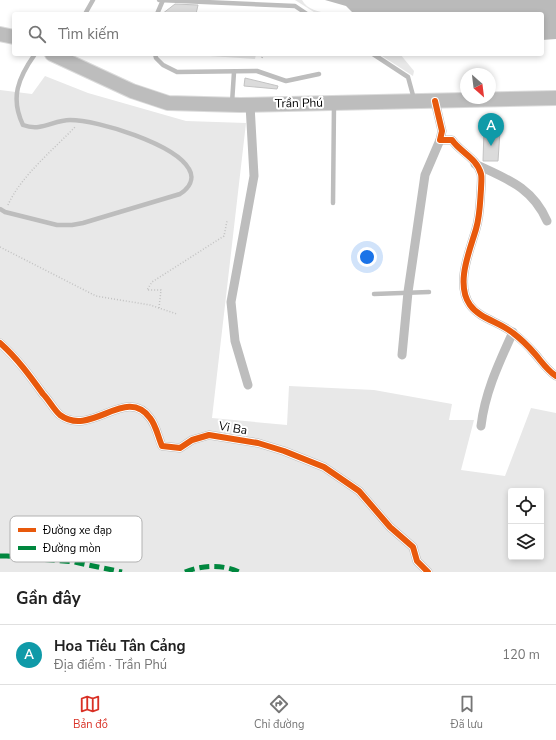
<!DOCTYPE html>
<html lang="vi">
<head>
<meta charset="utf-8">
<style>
  body { margin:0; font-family:"Nunito Sans",sans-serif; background:#f6f6f6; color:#222 }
  .controls { position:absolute; right:12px; bottom:12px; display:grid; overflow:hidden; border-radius:4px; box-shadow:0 2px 6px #0003 }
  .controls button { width:36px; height:36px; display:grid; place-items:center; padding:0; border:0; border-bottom:1px solid #e0e0e0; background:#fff; color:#222; font:20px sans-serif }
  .compass { position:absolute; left:460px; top:68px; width:36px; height:36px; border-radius:50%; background:#fff; box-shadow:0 2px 6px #0003; rotate:152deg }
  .you { position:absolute; left:367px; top:257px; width:14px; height:14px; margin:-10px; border:3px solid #fff; border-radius:50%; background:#1a73e8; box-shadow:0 0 0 6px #1a73e833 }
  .badge { display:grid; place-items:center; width:26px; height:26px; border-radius:50%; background:#d93025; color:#fff; font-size:13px; font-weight:700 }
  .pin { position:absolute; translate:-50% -33px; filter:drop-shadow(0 1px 2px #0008) }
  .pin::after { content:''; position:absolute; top:21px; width:14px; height:12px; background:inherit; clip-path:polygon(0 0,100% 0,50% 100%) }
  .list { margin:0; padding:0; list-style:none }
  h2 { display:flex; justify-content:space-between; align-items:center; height:52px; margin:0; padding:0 16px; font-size:17px }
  h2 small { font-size:13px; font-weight:400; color:#767676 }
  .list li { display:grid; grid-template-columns:26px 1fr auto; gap:12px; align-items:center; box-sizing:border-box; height:60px; padding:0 16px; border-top:1px solid #e0e0e0 }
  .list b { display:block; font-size:15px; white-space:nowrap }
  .list p { margin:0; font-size:13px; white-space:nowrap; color:#767676 }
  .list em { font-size:13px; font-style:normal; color:#767676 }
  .icon { flex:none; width:22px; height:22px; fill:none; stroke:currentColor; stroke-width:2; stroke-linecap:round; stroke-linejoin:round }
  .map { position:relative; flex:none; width:556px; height:572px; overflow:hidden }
  .search { position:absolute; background:#fff; box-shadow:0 2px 6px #0003; left:12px; right:12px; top:12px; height:44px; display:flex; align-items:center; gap:10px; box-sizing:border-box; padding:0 14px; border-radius:4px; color:#767676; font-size:15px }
  .sheet { height:112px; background:#fff }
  nav { display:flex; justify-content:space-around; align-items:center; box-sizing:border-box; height:56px; border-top:1px solid #e0e0e0; background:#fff; font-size:11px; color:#767676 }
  nav a { display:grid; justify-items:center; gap:2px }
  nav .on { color:#d93025 }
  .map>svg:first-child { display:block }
  .green { fill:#e8e8e8; fill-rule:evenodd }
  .water { fill:#bababa }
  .building { fill:#dbdbdb; stroke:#c3c3c3 }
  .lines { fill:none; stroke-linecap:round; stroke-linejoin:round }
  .primary-casing { stroke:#dbdbdb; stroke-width:16 }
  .path { stroke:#c2c2c2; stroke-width:1.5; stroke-dasharray:1 2; stroke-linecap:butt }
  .service { stroke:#bdbdbd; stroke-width:4.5 }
  .minor { stroke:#bdbdbd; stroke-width:9 }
  .primary { stroke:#bdbdbd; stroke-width:14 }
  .quiet { stroke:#00873e; stroke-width:5; stroke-dasharray:10 5; stroke-linecap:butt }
  .cycleway-casing { stroke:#fff; stroke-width:8 }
  .cycleway { stroke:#e8590c; stroke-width:6 }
  .labels { text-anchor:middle; stroke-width:4; stroke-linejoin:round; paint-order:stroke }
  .street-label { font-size:12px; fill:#000; stroke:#fff }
  .key { fill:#fff; stroke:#b2b2b2; stroke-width:1 }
  .key-label { font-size:11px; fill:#000 }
</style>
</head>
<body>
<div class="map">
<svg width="556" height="572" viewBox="0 0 556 572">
  <rect width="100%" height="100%" fill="#fff"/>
  <g class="green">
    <path d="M295,0H302C307,10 319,11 329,14H317Z"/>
    <path d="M210,54H256L255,59L210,56Z"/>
    <path d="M379,54H400L414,71L413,76Z"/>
    <path d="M45,76L88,93L186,121L246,123L212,418L287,425L289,386L374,390L452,404L449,420H474L461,470L505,476L531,408L556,413V572H0V90L32,94ZM511,491H541V557H511Z"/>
  </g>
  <path class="water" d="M325,0H556V39L542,40V14H354L346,6Z"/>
  <g class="building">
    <path d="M175,4L198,5L196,14H162Z"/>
    <path d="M245,78L278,86L277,89L244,86Z"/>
    <path d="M484,130L500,131L498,161H483Z"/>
  </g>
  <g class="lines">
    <defs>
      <g id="primary">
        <path d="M0,34L14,37"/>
        <path d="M52,54L132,91L168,103L240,105L556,98"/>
      </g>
    </defs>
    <use href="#primary" class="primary-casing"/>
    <g class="path">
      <path d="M262,58L263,54"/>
      <path d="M8,205C20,177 54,149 75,127"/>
      <path d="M0,247L96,296L150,305L177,314"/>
      <path d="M159,308L161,290H147L152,282L224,236L227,221"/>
    </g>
    <g class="service">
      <path d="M159,0L295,6L307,14"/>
      <path d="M85,14L93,0"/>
      <path d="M157,14L163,0"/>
      <path d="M155,54L156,58L163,65L177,72L257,71L286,81L319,74"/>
      <path d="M373,54L408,77L414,99"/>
      <path d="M232,103L234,72"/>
      <path d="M333,203L334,104"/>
      <path d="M0,209L5,212L57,225H72L83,223L180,194C189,188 195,179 189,169C175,144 98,120 70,120C53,120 42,132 23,125C10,98 18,78 35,54"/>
      <path d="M374,294L429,292"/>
    </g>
    <g class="minor">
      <path d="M435,101L442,131L440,140H452C460,152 477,158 481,174C482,178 481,185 481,189C480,202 480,216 476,229C470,250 455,284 470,305C480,319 500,322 513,333C521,339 529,347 535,354C542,362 547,370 556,376"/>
      <path d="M475,164C507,179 532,187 547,221"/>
      <path d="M0,343C17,358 30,376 43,394C49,400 54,410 60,415C91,438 126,385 150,418C156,425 158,437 162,446L180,448L192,440L209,435L258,443L284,451L324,467L359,491L390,527L413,547L417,561L428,572"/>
      <path d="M402,355L408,292L425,175L440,140"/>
      <path d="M248,385L235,341L231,302L254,176L250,105"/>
      <path d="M481,426C485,392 499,363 513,332"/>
    </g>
    <use href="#primary" class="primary"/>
    <g class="quiet">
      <path d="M0,556H7L74,562L122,572"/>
      <path d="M185,572C202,565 222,564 239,572"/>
    </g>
    <defs>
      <g id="cycleway">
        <path d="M435,101L442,131L440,140H452C460,152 477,158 481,174C482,178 481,185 481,189C480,202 480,216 476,229C470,250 455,284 470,305C480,319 500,322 513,333C521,339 529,347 535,354C542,362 547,370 556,376"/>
        <path d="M0,343C17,358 30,376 43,394C49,400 54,410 60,415C91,438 126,385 150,418C156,425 158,437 162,446L180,448L192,440L209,435L258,443L284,451L324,467L359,491L390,527L413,547L417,561L428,572"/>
      </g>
    </defs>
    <use href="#cycleway" class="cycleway-casing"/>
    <use href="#cycleway" class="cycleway"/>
  </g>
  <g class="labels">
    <g class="street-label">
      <text transform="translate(299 103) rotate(-1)" y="4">Trần Phú</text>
      <text transform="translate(233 428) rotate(10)" y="4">Vi Ba</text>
    </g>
  </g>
  <rect x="10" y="516" width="132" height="46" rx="6" class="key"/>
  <rect x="18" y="528" width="18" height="4" fill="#e8590c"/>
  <rect x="18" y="546" width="18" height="4" fill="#00873e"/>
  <g class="key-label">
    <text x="43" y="534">Đường xe đạp</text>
    <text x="43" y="552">Đường mòn</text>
  </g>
</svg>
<div class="controls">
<button><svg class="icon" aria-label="locate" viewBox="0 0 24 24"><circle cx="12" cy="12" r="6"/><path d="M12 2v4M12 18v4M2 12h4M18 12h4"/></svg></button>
<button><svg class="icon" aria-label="layers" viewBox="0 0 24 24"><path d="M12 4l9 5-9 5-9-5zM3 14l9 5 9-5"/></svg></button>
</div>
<svg class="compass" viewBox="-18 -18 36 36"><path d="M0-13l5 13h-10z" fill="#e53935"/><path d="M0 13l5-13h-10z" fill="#767676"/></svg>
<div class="you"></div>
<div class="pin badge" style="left:491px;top:146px;background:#0f9aa8">A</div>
<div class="search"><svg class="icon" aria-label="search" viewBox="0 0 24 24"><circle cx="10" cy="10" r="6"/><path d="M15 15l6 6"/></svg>Tìm kiếm</div>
</div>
<section class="sheet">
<h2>Gần đây<small></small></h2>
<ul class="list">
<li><span class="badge" style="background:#0f9aa8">A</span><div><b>Hoa Tiêu Tân Cảng</b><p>Địa điểm · Trần Phú</p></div><em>120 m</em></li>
</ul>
</section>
<nav>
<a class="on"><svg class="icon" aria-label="map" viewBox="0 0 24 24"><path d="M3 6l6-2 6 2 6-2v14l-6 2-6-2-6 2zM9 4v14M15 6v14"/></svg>Bản đồ</a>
<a><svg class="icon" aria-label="directions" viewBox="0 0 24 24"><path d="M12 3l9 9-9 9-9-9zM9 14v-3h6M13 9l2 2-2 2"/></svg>Chỉ đường</a>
<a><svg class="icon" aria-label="saved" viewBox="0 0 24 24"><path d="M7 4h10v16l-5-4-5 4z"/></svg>Đã lưu</a>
</nav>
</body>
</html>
